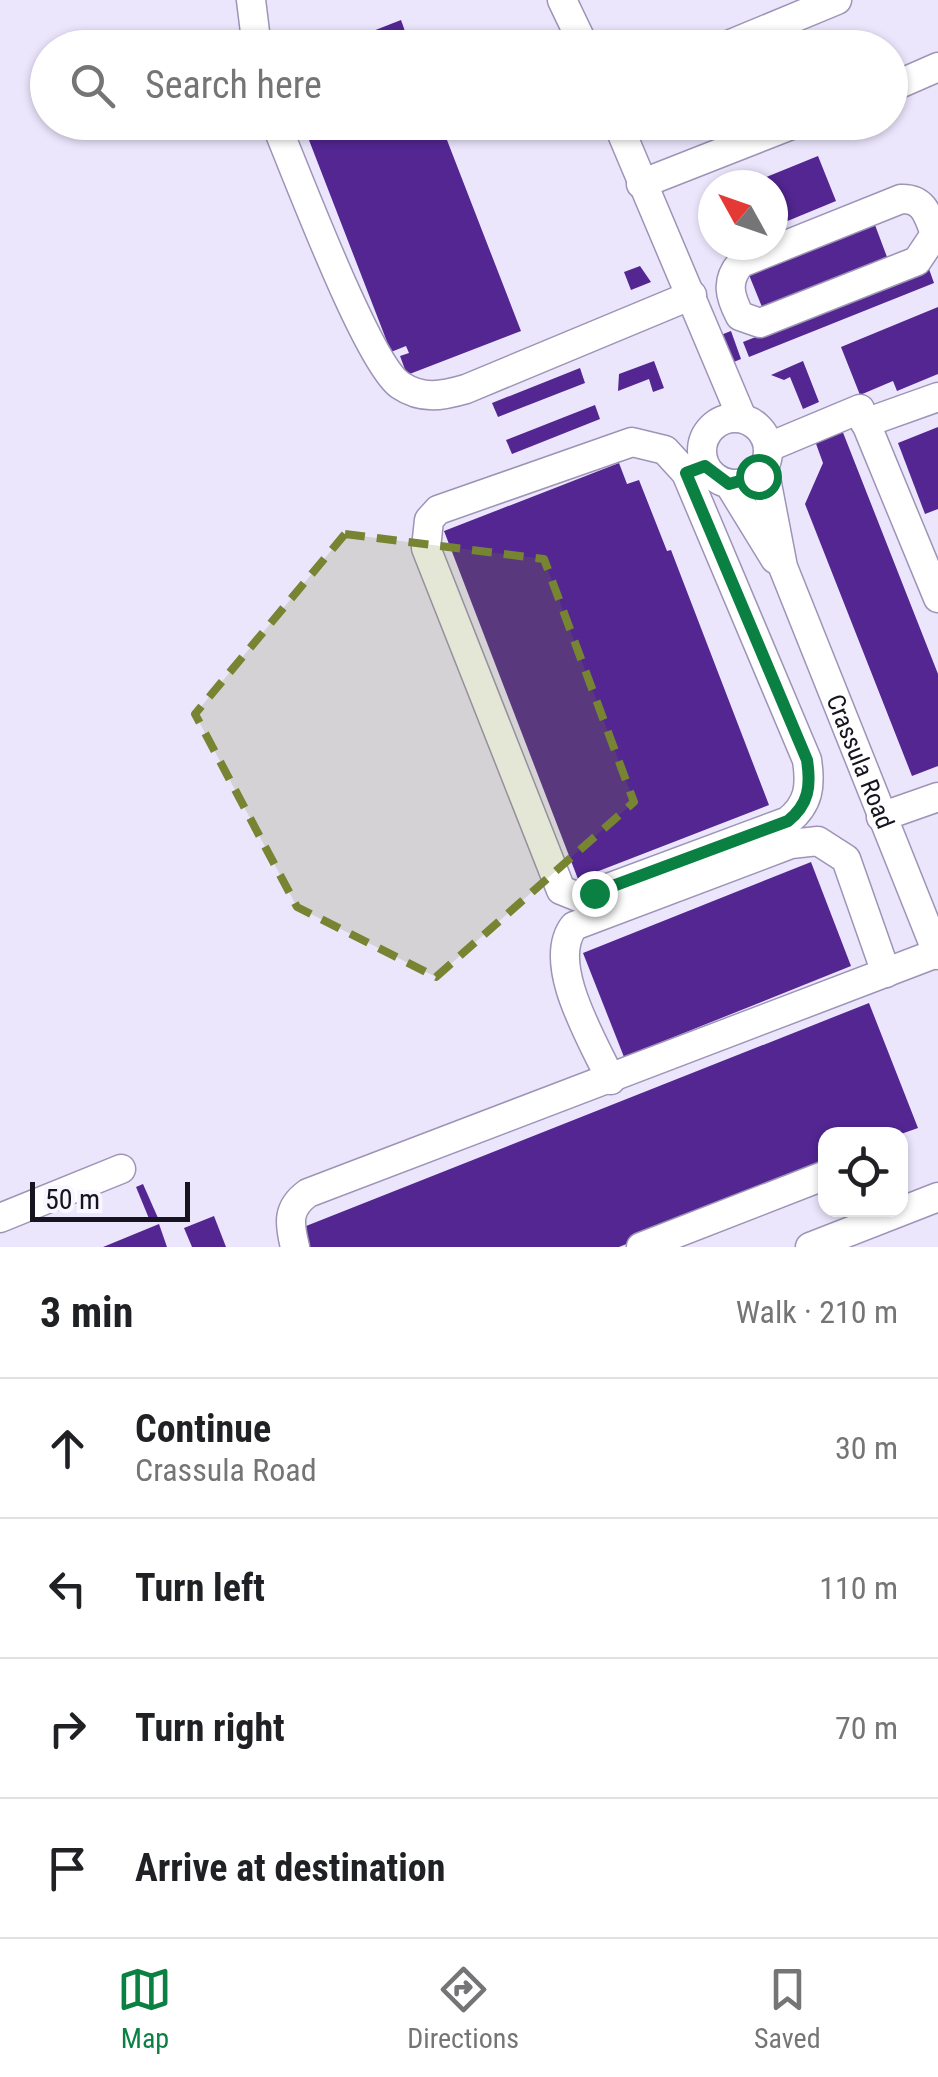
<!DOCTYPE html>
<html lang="en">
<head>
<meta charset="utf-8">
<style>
  body { margin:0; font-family:"Roboto Condensed",sans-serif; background:#f2f2f2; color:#202124 }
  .controls { position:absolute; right:30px; bottom:30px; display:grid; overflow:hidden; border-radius:20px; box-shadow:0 2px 8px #0004 }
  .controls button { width:90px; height:90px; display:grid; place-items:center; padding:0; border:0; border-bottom:2px solid #e0e0e0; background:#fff; color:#202124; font:50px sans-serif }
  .compass { position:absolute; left:698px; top:170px; width:90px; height:90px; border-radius:50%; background:#fff; box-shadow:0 2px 8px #0004; rotate:310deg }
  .scale { position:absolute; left:30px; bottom:25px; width:160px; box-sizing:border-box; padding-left:10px; border:5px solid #171420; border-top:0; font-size:28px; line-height:35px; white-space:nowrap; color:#171420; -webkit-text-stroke:8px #f8f6fe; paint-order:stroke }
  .stop { position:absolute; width:30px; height:30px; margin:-22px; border:8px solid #0b8043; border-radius:50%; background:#fff }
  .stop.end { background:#0b8043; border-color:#fff; box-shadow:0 2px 10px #0008 }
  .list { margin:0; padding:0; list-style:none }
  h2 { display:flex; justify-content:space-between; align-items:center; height:130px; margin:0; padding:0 40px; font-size:42px }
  h2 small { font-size:32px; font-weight:400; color:#757577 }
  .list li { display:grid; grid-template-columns:65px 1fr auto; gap:30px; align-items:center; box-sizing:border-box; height:140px; padding:0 40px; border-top:2px solid #e0e0e0 }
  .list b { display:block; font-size:38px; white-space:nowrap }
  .list p { margin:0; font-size:32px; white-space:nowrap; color:#757577 }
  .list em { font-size:32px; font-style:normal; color:#757577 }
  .icon { flex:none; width:55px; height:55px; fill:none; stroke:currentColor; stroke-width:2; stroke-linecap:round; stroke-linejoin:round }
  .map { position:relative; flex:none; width:938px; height:1247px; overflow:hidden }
  .search { position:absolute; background:#fff; box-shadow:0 2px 8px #0004; left:30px; right:30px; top:30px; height:110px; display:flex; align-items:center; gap:25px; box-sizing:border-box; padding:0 35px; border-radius:55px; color:#757577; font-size:38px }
  .sheet { height:690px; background:#fff }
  nav { display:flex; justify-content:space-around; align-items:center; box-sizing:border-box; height:140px; border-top:2px solid #e0e0e0; background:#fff; font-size:28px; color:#757577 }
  nav a { display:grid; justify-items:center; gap:5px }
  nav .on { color:#0b8043 }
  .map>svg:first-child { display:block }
  .building { fill:#532692 }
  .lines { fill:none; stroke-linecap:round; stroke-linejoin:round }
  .minor-casing { stroke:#9d94b6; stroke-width:31 }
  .minor { stroke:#fff; stroke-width:28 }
  .route { stroke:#0b8043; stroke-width:12 }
  .marked { fill:#778432; fill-opacity:0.2; stroke:#778432; stroke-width:8; stroke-dasharray:20 12; stroke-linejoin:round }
  .labels { text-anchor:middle; stroke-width:10; stroke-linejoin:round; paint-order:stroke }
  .street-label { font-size:25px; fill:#171420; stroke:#f8f6fe }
</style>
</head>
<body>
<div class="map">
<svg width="938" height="1247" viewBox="0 0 938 1247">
  <rect width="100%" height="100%" fill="#ece6fd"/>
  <g class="building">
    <path d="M401,20L411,48H332V47Z"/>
    <path d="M302,122H440L521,331L407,375L400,356L409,353L406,346L391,352Z"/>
    <path d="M818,156L836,201L773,227V185H747Z"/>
    <path d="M875,225L887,257L762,307L749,275Z"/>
    <path d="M640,266L651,282L631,290L624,272Z"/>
    <path d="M929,269L934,283L749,357L743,342Z"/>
    <path d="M938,307V374L897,391L893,381L860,395L841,347Z"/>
    <path d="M731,331L741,359L729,364L718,336Z"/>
    <path d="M654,361L664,388L653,392L649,379L618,391L619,374Z"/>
    <path d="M803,361L819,402L803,409L790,377L784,380L771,375Z"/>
    <path d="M580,368L585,383L498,417L492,403Z"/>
    <path d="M595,405L600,419L512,454L506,440Z"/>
    <path d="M938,427V509L925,514L898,443Z"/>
    <path d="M842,430L938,674V766L912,776L805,504L823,463L815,441Z"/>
    <path d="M619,463L627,484L639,480L667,551L671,550L769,805L578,879L444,531Z"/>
    <path d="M811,862L851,966L624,1057L583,953Z"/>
    <path d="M869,1003L918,1128L901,1134H826V1165L619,1247H303L296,1230Z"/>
    <path d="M143,1184L158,1218L150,1221L136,1187Z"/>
    <path d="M214,1216L226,1247H192L184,1228Z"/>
    <path d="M159,1224L167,1247H103Z"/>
  </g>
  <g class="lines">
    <defs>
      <g id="minor">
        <path d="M251,0L257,48"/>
        <path d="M562,0L585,48"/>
        <path d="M721,48L837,0"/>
        <path d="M890,88L938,67"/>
        <path d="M275,122C296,171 367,362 400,385C422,400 442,396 466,389L692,295"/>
        <path d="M617,122L742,418"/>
        <path d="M641,184L799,122"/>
        <path d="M901,199C924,198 928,215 935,234L917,261L760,323L740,316C730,297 725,281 741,263Z"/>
        <circle cx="735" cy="451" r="33"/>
        <path d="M865,423L938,397"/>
        <path d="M632,442L665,450L686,473L807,760C811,786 809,804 788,821L581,898L561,890L426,548L429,520L438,510Z"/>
        <path d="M769,447L860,409L938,598"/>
        <path id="s1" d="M764,468L783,567L938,955"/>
        <path d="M729,484L775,559"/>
        <path d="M881,817L938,797"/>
        <path d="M611,1080C593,1041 545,963 574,926L791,844L818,841L846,859L886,973"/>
        <path d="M0,1218L121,1169"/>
        <path d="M295,1247C289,1223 287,1208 308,1193L937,953"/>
        <path d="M641,1247L826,1175"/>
        <path d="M810,1247L938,1197"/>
      </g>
    </defs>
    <use href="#minor" class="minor-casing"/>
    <use href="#minor" class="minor"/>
  </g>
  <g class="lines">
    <path class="route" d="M594,893L788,821C809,804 811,786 807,760L686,473L705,466L729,484L758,476"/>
  </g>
  <path class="marked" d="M345,534L544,559L634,802L436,977L297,907L195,714Z"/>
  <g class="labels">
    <g class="street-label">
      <text dy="9" stroke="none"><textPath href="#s1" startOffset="310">Crassula Road</textPath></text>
    </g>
  </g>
</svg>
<div class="controls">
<button><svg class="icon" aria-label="locate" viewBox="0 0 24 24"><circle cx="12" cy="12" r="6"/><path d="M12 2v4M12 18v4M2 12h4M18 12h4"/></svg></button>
</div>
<svg class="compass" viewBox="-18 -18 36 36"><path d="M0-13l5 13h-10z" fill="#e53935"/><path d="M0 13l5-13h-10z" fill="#757577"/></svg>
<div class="scale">50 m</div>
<div class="stop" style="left:758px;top:476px"></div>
<div class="stop end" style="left:594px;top:893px"></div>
<div class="search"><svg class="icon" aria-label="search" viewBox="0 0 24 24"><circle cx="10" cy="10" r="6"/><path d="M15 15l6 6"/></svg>Search here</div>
</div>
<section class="sheet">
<h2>3 min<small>Walk · 210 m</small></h2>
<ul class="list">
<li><svg class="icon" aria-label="ahead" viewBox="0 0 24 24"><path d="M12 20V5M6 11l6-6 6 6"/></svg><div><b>Continue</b><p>Crassula Road</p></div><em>30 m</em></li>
<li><svg class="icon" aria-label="left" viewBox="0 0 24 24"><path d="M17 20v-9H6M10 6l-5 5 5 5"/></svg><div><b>Turn left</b></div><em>110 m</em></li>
<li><svg class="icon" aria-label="right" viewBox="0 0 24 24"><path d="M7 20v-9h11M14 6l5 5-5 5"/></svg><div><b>Turn right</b></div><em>70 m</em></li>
<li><svg class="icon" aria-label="arrive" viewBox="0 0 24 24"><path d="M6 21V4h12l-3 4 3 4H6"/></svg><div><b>Arrive at destination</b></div></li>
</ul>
</section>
<nav>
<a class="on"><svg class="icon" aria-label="map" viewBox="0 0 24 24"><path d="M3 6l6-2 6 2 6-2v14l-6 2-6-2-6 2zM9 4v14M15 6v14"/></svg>Map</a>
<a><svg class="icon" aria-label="directions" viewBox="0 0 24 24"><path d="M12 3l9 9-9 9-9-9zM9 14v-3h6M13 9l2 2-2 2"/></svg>Directions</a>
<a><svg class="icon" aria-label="saved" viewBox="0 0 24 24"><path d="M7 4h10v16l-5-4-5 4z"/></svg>Saved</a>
</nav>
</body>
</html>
